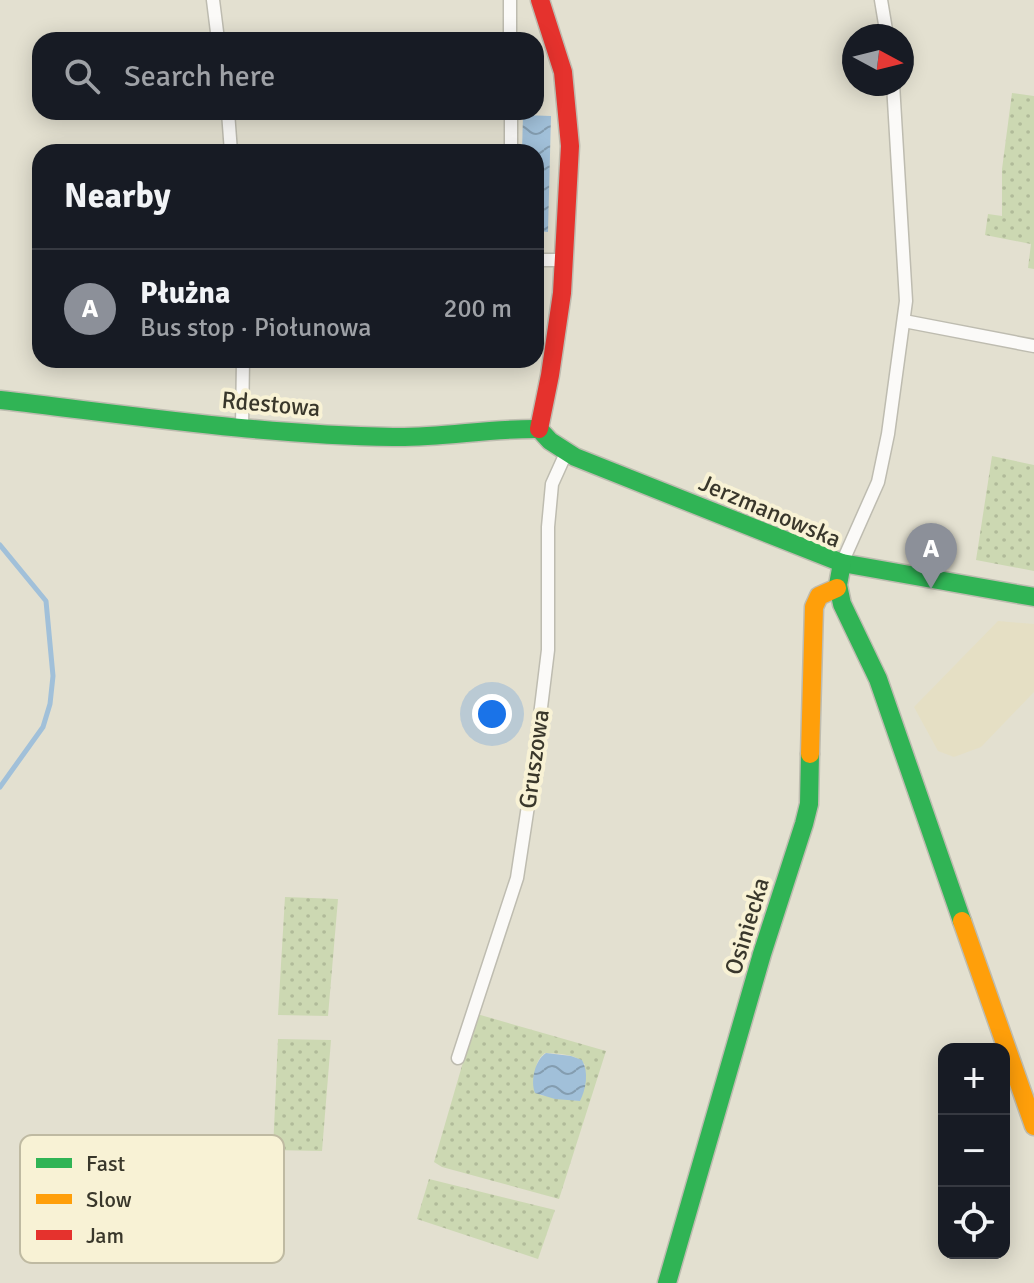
<!DOCTYPE html>
<html lang="en">
<head>
<meta charset="utf-8">
<style>
  body { margin:0; font-family:Signika,sans-serif; background:#242831; color:#f1f3f6 }
  .controls { position:absolute; right:24px; bottom:24px; display:grid; overflow:hidden; border-radius:16px; box-shadow:0 4px 20px #0003 }
  .controls button { width:72px; height:72px; display:grid; place-items:center; padding:0; border:0; border-bottom:2px solid #363941; background:#171b24; color:#f1f3f6; font:40px sans-serif }
  .compass { position:absolute; left:842px; top:24px; width:72px; height:72px; border-radius:50%; background:#171b24; box-shadow:0 4px 20px #0003; rotate:97deg }
  .you { position:absolute; left:492px; top:714px; width:28px; height:28px; margin:-20px; border:6px solid #fff; border-radius:50%; background:#1a73e8; box-shadow:0 0 0 12px #1a73e833 }
  .badge { display:grid; place-items:center; width:52px; height:52px; border-radius:50%; background:#8c9099; color:#fff; font-size:26px; font-weight:700 }
  .pin { position:absolute; translate:-50% -66px; filter:drop-shadow(0 2px 4px #0008) }
  .pin::after { content:''; position:absolute; top:42px; width:28px; height:24px; background:inherit; clip-path:polygon(0 0,100% 0,50% 100%) }
  .list { margin:0; padding:0; list-style:none }
  h2 { display:flex; justify-content:space-between; align-items:center; height:104px; margin:0; padding:0 32px; font-size:34px }
  h2 small { font-size:26px; font-weight:400; color:#9ea1a6 }
  .list li { display:grid; grid-template-columns:52px 1fr auto; gap:24px; align-items:center; box-sizing:border-box; height:120px; padding:0 32px; border-top:2px solid #363941 }
  .list b { display:block; font-size:30px; white-space:nowrap }
  .list p { margin:0; font-size:26px; white-space:nowrap; color:#9ea1a6 }
  .list em { font-size:26px; font-style:normal; color:#9ea1a6 }
  .icon { flex:none; width:44px; height:44px; fill:none; stroke:currentColor; stroke-width:2; stroke-linecap:round; stroke-linejoin:round }
  .map { position:relative; flex:none; width:1034px; height:1283px; overflow:hidden }
  .search { position:absolute; background:#171b24; box-shadow:0 4px 20px #0003; left:32px; top:32px; width:512px; height:88px; display:flex; align-items:center; gap:20px; box-sizing:border-box; padding:0 28px; border-radius:24px; color:#9ea1a6; font-size:30px }
  .panel { position:absolute; background:#171b24; box-shadow:0 4px 20px #0003; left:32px; top:144px; width:512px; height:224px; border-radius:24px }
  .map>svg:first-child { display:block }
  .built { fill:#e5dfc4 }
  .grass { fill:url(#grass-dots); fill-rule:evenodd }
  .water { fill:url(#water-waves) }
  .lines { fill:none; stroke-linecap:round; stroke-linejoin:round }
  .stream { stroke:#a1c0d9; stroke-width:5 }
  .street-casing { stroke:#bebcb0; stroke-width:15 }
  .fast-casing { stroke:#bebcb0; stroke-width:21 }
  .slow-casing { stroke:#bebcb0; stroke-width:21 }
  .jam-casing { stroke:#bebcb0; stroke-width:21 }
  .street { stroke:#fbfaf8; stroke-width:12 }
  .fast { stroke:#30b455; stroke-width:18 }
  .slow { stroke:#ff9f0a; stroke-width:18 }
  .jam { stroke:#e5322d; stroke-width:18 }
  .labels { text-anchor:middle; stroke-width:8; stroke-linejoin:round; paint-order:stroke }
  .street-label { font-size:24px; fill:#39372b; stroke:#f8f2d5 }
  .key { fill:#f8f2d5; stroke:#bfbaa2; stroke-width:2 }
  .key-label { font-size:22px; fill:#39372b }
</style>
</head>
<body>
<div class="map">
<svg width="1034" height="1283" viewBox="0 0 1034 1283">
  <defs>
    <pattern id="grass-dots" width="8" height="8" patternUnits="userSpaceOnUse" patternTransform="scale(2)"><rect width="8" height="8" fill="#ccd8b2"/><path d="M2 2h.1M6 6h.1" fill="none" stroke="#b0ba99" stroke-width="1.8" stroke-linecap="round"/></pattern>
    <pattern id="water-waves" width="16" height="10" patternUnits="userSpaceOnUse" patternTransform="scale(2)"><rect width="16" height="10" fill="#a1c0d9"/><path d="M0 5q4-4 8 0t8 0" fill="none" stroke="#849db0"/></pattern>
  </defs>
  <rect width="100%" height="100%" fill="#e3e0d0"/>
  <path class="built" d="M998,621L1034,624V692L981,747L954,757L938,751L914,707Z"/>
  <g class="grass">
    <path d="M1012,93L1034,96V269L1028,268L1031,244L985,235L988,214L1002,216V169Z"/>
    <path d="M992,456L1034,465V571L976,560Z"/>
    <path d="M285,897L338,899L328,1016L278,1015Z"/>
    <path d="M477,1014L606,1051L559,1199L442,1167L434,1162ZM545,1053C559,1054 576,1053 585,1065L580,1101L540,1095C536,1079 531,1064 545,1053Z"/>
    <path d="M278,1039L331,1040L322,1151L273,1150Z"/>
    <path d="M429,1179L555,1210L538,1259L417,1219Z"/>
  </g>
  <g class="water">
    <path d="M523,115L551,116L548,232L536,231V152H522Z"/>
    <path d="M546,1053L571,1056L582,1060C589,1072 586,1089 580,1101L555,1099L535,1093C530,1081 535,1060 546,1053Z"/>
  </g>
  <g class="lines">
    <path class="stream" d="M0,545L46,601L53,676L50,704L43,727L0,787"/>
    <defs>
      <g id="street">
        <path d="M213,0L218,40"/>
        <path d="M510,0V40"/>
        <path d="M881,0L887,36"/>
        <path d="M228,112L231,152"/>
        <path d="M511,112V152"/>
        <path d="M536,260H566"/>
        <path d="M904,321L1034,346"/>
        <path d="M242,426L243,360"/>
        <path d="M842,563L878,482L888,434L906,301L893,84"/>
        <path d="M458,1058L517,878L533,773L548,650V527L552,484L566,453"/>
      </g>
      <g id="fast">
        <path d="M0,400C130,415 262,435 393,437C442,438 490,428 539,429"/>
        <path d="M539,429L550,441L575,457L842,563L1034,597"/>
        <path d="M842,563L838,585L842,604L878,679L962,921"/>
        <path d="M667,1283L762,954L804,824L809,804L810,754"/>
      </g>
      <g id="slow">
        <path d="M810,754L814,607L819,596L837,588"/>
        <path d="M962,921L1034,1126"/>
      </g>
      <path id="jam" d="M539,429L550,375L562,293L570,146L563,72L540,0"/>
    </defs>
    <use href="#street" class="street-casing"/>
    <use href="#fast" class="fast-casing"/>
    <use href="#slow" class="slow-casing"/>
    <use href="#jam" class="jam-casing"/>
    <use href="#street" class="street"/>
    <use href="#fast" class="fast"/>
    <use href="#slow" class="slow"/>
    <use href="#jam" class="jam"/>
  </g>
  <g class="labels">
    <g class="street-label">
      <text transform="translate(271 404) rotate(5)" y="8">Rdestowa</text>
      <text transform="translate(770 511) rotate(23)" y="8">Jerzmanowska</text>
      <text transform="translate(534 759) rotate(-82)" y="8">Gruszowa</text>
      <text transform="translate(747 926) rotate(-73)" y="8">Osiniecka</text>
    </g>
  </g>
  <rect x="20" y="1135" width="264" height="128" rx="12" class="key"/>
  <rect x="36" y="1158" width="36" height="10" fill="#30b455"/>
  <rect x="36" y="1194" width="36" height="10" fill="#ff9f0a"/>
  <rect x="36" y="1230" width="36" height="10" fill="#e5322d"/>
  <g class="key-label">
    <text x="86" y="1171">Fast</text>
    <text x="86" y="1207">Slow</text>
    <text x="86" y="1243">Jam</text>
  </g>
</svg>
<div class="controls">
<button>+</button>
<button>−</button>
<button><svg class="icon" aria-label="locate" viewBox="0 0 24 24"><circle cx="12" cy="12" r="6"/><path d="M12 2v4M12 18v4M2 12h4M18 12h4"/></svg></button>
</div>
<svg class="compass" viewBox="-18 -18 36 36"><path d="M0-13l5 13h-10z" fill="#e53935"/><path d="M0 13l5-13h-10z" fill="#9ea1a6"/></svg>
<div class="you"></div>
<div class="pin badge" style="left:931px;top:589px">A</div>
<div class="search"><svg class="icon" aria-label="search" viewBox="0 0 24 24"><circle cx="10" cy="10" r="6"/><path d="M15 15l6 6"/></svg>Search here</div>
<section class="panel">
<h2>Nearby<small></small></h2>
<ul class="list">
<li><span class="badge">A</span><div><b>Płużna</b><p>Bus stop · Piołunowa</p></div><em>200 m</em></li>
</ul>
</section>
</div>
</body>
</html>
